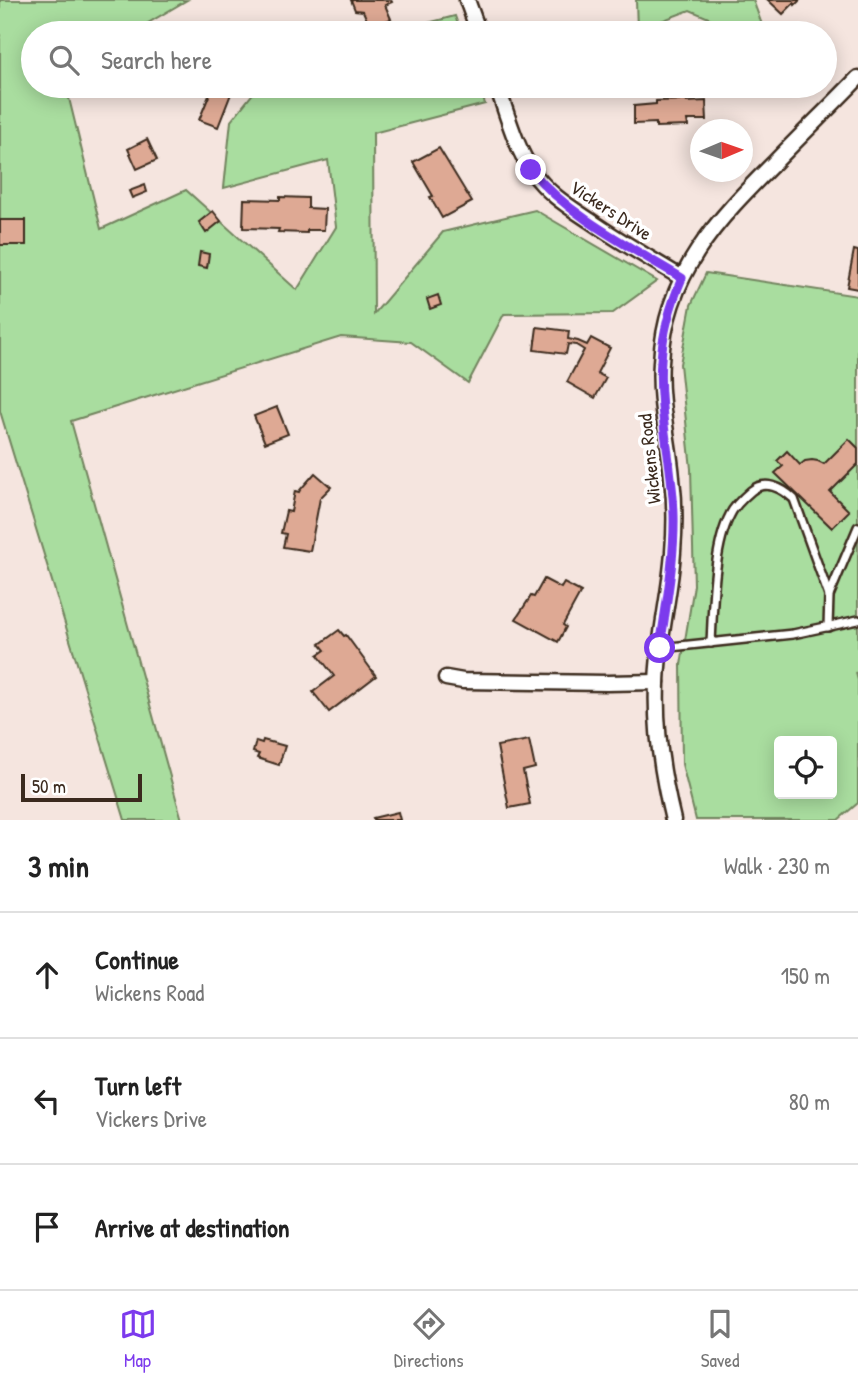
<!DOCTYPE html>
<html lang="en">
<head>
<meta charset="utf-8">
<style>
  body { margin:0; font-family:"Patrick Hand",sans-serif; background:#f2f2f2; color:#222 }
  .controls { position:absolute; right:21px; bottom:21px; display:grid; overflow:hidden; border-radius:7px; box-shadow:0 4px 18px #0003 }
  .controls button { width:63px; height:63px; display:grid; place-items:center; padding:0; border:0; border-bottom:2px solid #e0e0e0; background:#fff; color:#222; font:35px sans-serif }
  .compass { position:absolute; left:690px; top:119px; width:63px; height:63px; border-radius:50%; background:#fff; box-shadow:0 4px 18px #0003; rotate:88deg }
  .scale { position:absolute; left:21px; bottom:18px; width:121px; box-sizing:border-box; padding-left:7px; border:4px solid #3b2a1e; border-top:0; font-size:19px; line-height:24px; white-space:nowrap; color:#3b2a1e; -webkit-text-stroke:5px #fff; paint-order:stroke }
  .stop { position:absolute; width:21px; height:21px; margin:-16px; border:5px solid #7c3aed; border-radius:50%; background:#fff }
  .stop.end { background:#7c3aed; border-color:#fff; box-shadow:0 2px 7px #0008 }
  .list { margin:0; padding:0; list-style:none }
  h2 { display:flex; justify-content:space-between; align-items:center; height:91px; margin:0; padding:0 28px; font-size:30px }
  h2 small { font-size:23px; font-weight:400; color:#767676 }
  .list li { display:grid; grid-template-columns:46px 1fr auto; gap:21px; align-items:center; box-sizing:border-box; height:126px; padding:0 28px; border-top:2px solid #e0e0e0 }
  .list b { display:block; font-size:26px; white-space:nowrap }
  .list p { margin:0; font-size:23px; white-space:nowrap; color:#767676 }
  .list em { font-size:23px; font-style:normal; color:#767676 }
  .icon { flex:none; width:38px; height:38px; fill:none; stroke:currentColor; stroke-width:2; stroke-linecap:round; stroke-linejoin:round }
  .map { position:relative; flex:none; width:858px; height:820px; overflow:hidden }
  .search { position:absolute; background:#fff; box-shadow:0 4px 18px #0003; left:21px; right:21px; top:21px; height:77px; display:flex; align-items:center; gap:18px; box-sizing:border-box; padding:0 24px; border-radius:38px; color:#767676; font-size:26px }
  .sheet { height:469px; background:#fff }
  nav { display:flex; justify-content:space-around; align-items:center; box-sizing:border-box; height:98px; border-top:2px solid #e0e0e0; background:#fff; font-size:19px; color:#767676 }
  nav a { display:grid; justify-items:center; gap:4px }
  nav .on { color:#7c3aed }
  .map>svg:first-child { display:block }
  .green { fill:#a9dd9f; stroke:#72845e; stroke-width:2; fill-rule:evenodd }
  .building { fill:#dea994; stroke:#3b2a1e; stroke-width:2 }
  .lines { fill:none; stroke-linecap:round; stroke-linejoin:round }
  .lane-casing { stroke:#3b2a1e; stroke-width:12 }
  .street-casing { stroke:#3b2a1e; stroke-width:19 }
  .lane { stroke:#fff; stroke-width:7 }
  .street { stroke:#fff; stroke-width:14 }
  .route { stroke:#7c3aed; stroke-width:9 }
  .labels { text-anchor:middle; stroke-width:7; stroke-linejoin:round; paint-order:stroke }
  .street-label { font-size:19px; fill:#3b2a1e; stroke:#fff }
</style>
</head>
<body>
<div class="map">
<svg width="858" height="820" viewBox="0 0 858 820">
  <rect width="100%" height="100%" fill="#f5e5df"/>
  <filter id="ink" filterUnits="userSpaceOnUse"><feTurbulence type="fractalNoise" baseFrequency=".0143" numOctaves="2"/><feDisplacementMap in="SourceGraphic" scale="14" xChannelSelector="R" yChannelSelector="G"/><feConvolveMatrix kernelMatrix="1 2 1 2 8 2 1 2 1" color-interpolation-filters="sRGB"/></filter>
  <g filter="url(#ink)">
    <g class="green">
      <path d="M0,0H187L131,33H33V86H66L101,229L186,190L297,290L336,227L328,160L224,188L231,121L259,86H479L485,104L373,133L374,314L443,232L535,210L657,281L613,313L504,314L468,383L411,342L341,337L71,421L182,820H125L0,411Z"/>
      <path d="M636,0H753L765,33H744L690,10L637,30Z"/>
      <path d="M455,16L461,33H389Z"/>
      <path d="M706,273L858,296V671L856,673L858,680V803L838,820H696L682,764L681,665L694,585L691,469L680,364L691,305ZM779,741H832V794H779Z"/>
    </g>
    <g class="building">
      <path d="M351,0H391L392,2L385,5L391,19L370,27L363,11L355,10Z"/>
      <path d="M768,0H800L795,5L794,3L783,14Z"/>
      <path d="M213,86H234L218,127L199,120Z"/>
      <path d="M686,100L687,102L706,101L707,120H687L688,126L656,127V123L634,124V106L656,104V101Z"/>
      <path d="M147,139L157,160L137,169L128,149Z"/>
      <path d="M439,148L472,202L442,218L430,197L433,196L413,162Z"/>
      <path d="M145,185L147,192L132,198L129,191Z"/>
      <path d="M280,197L308,198V208L325,209L324,230H307V233L278,232L279,229L243,228L244,199L280,200Z"/>
      <path d="M213,211L221,221L206,233L199,222Z"/>
      <rect x="0" y="220" width="26" height="25"/>
      <path d="M854,250L858,251V289L847,287Z"/>
      <path d="M200,252L209,254L207,268L198,266Z"/>
      <path d="M438,295L441,305L430,309L427,299Z"/>
      <path d="M537,327L569,331L568,339L578,341L587,345L591,338L610,348L597,373L606,378L595,398L567,382L584,350L576,345L568,344L566,354L534,350Z"/>
      <path d="M277,407L288,434L265,443L254,416Z"/>
      <path d="M849,439L858,448V464L830,492L849,511L832,528L775,473L783,466L777,461L787,451L800,465L805,461L812,460L818,461L824,464Z"/>
      <path d="M315,473L331,487L320,498L310,551L283,547L286,534L281,533L286,511L291,512L295,491L299,492L300,490Z"/>
      <path d="M544,579L561,588L564,583L581,592L563,625L566,627L558,642L516,619L531,596L534,597Z"/>
      <path d="M339,630L344,636L346,635L376,676L329,712L313,692L334,676L318,655L325,650L320,644Z"/>
      <path d="M263,740L285,746L279,765L257,758L259,754L253,752L256,741L262,743Z"/>
      <path d="M529,740L535,768L523,771L530,804L509,808L497,746Z"/>
      <path d="M398,812L400,820H374L373,818Z"/>
    </g>
    <g class="lines">
      <defs>
        <g id="lane">
          <path d="M829,596L858,527"/>
          <path d="M711,643C713,607 713,547 730,515C734,506 744,497 751,491C765,479 782,488 794,499L829,596L828,627"/>
          <path d="M661,648L793,634L858,620"/>
        </g>
        <g id="street">
          <path d="M467,0L479,33"/>
          <path d="M497,86C507,114 515,146 532,171C547,193 568,206 589,220C619,241 651,259 682,278"/>
          <path d="M446,678L463,681L607,683L657,682"/>
          <path d="M673,820C662,775 655,730 657,684C658,639 670,596 673,552C675,528 675,502 672,478C669,440 658,401 661,362C665,274 717,220 776,161C803,133 831,106 858,78"/>
        </g>
      </defs>
      <use href="#lane" class="lane-casing"/>
      <use href="#street" class="street-casing"/>
      <use href="#lane" class="lane"/>
      <use href="#street" class="street"/>
    </g>
  </g>
  <g class="lines" filter="url(#ink)">
    <path class="route" d="M531,170C569,217 631,247 682,278C671,304 663,331 661,360C657,410 673,464 674,515C675,559 666,604 660,648"/>
  </g>
  <g class="labels">
    <g class="street-label">
      <text transform="translate(611 210) rotate(33)" y="7">Vickers Drive</text>
      <text transform="translate(649 459) rotate(-96)" y="7">Wickens Road</text>
    </g>
  </g>
</svg>
<div class="controls">
<button><svg class="icon" aria-label="locate" viewBox="0 0 24 24"><circle cx="12" cy="12" r="6"/><path d="M12 2v4M12 18v4M2 12h4M18 12h4"/></svg></button>
</div>
<svg class="compass" viewBox="-18 -18 36 36"><path d="M0-13l5 13h-10z" fill="#e53935"/><path d="M0 13l5-13h-10z" fill="#767676"/></svg>
<div class="scale">50 m</div>
<div class="stop" style="left:660px;top:648px"></div>
<div class="stop end" style="left:531px;top:170px"></div>
<div class="search"><svg class="icon" aria-label="search" viewBox="0 0 24 24"><circle cx="10" cy="10" r="6"/><path d="M15 15l6 6"/></svg>Search here</div>
</div>
<section class="sheet">
<h2>3 min<small>Walk · 230 m</small></h2>
<ul class="list">
<li><svg class="icon" aria-label="ahead" viewBox="0 0 24 24"><path d="M12 20V5M6 11l6-6 6 6"/></svg><div><b>Continue</b><p>Wickens Road</p></div><em>150 m</em></li>
<li><svg class="icon" aria-label="left" viewBox="0 0 24 24"><path d="M17 20v-9H6M10 6l-5 5 5 5"/></svg><div><b>Turn left</b><p>Vickers Drive</p></div><em>80 m</em></li>
<li><svg class="icon" aria-label="arrive" viewBox="0 0 24 24"><path d="M6 21V4h12l-3 4 3 4H6"/></svg><div><b>Arrive at destination</b></div></li>
</ul>
</section>
<nav>
<a class="on"><svg class="icon" aria-label="map" viewBox="0 0 24 24"><path d="M3 6l6-2 6 2 6-2v14l-6 2-6-2-6 2zM9 4v14M15 6v14"/></svg>Map</a>
<a><svg class="icon" aria-label="directions" viewBox="0 0 24 24"><path d="M12 3l9 9-9 9-9-9zM9 14v-3h6M13 9l2 2-2 2"/></svg>Directions</a>
<a><svg class="icon" aria-label="saved" viewBox="0 0 24 24"><path d="M7 4h10v16l-5-4-5 4z"/></svg>Saved</a>
</nav>
</body>
</html>
